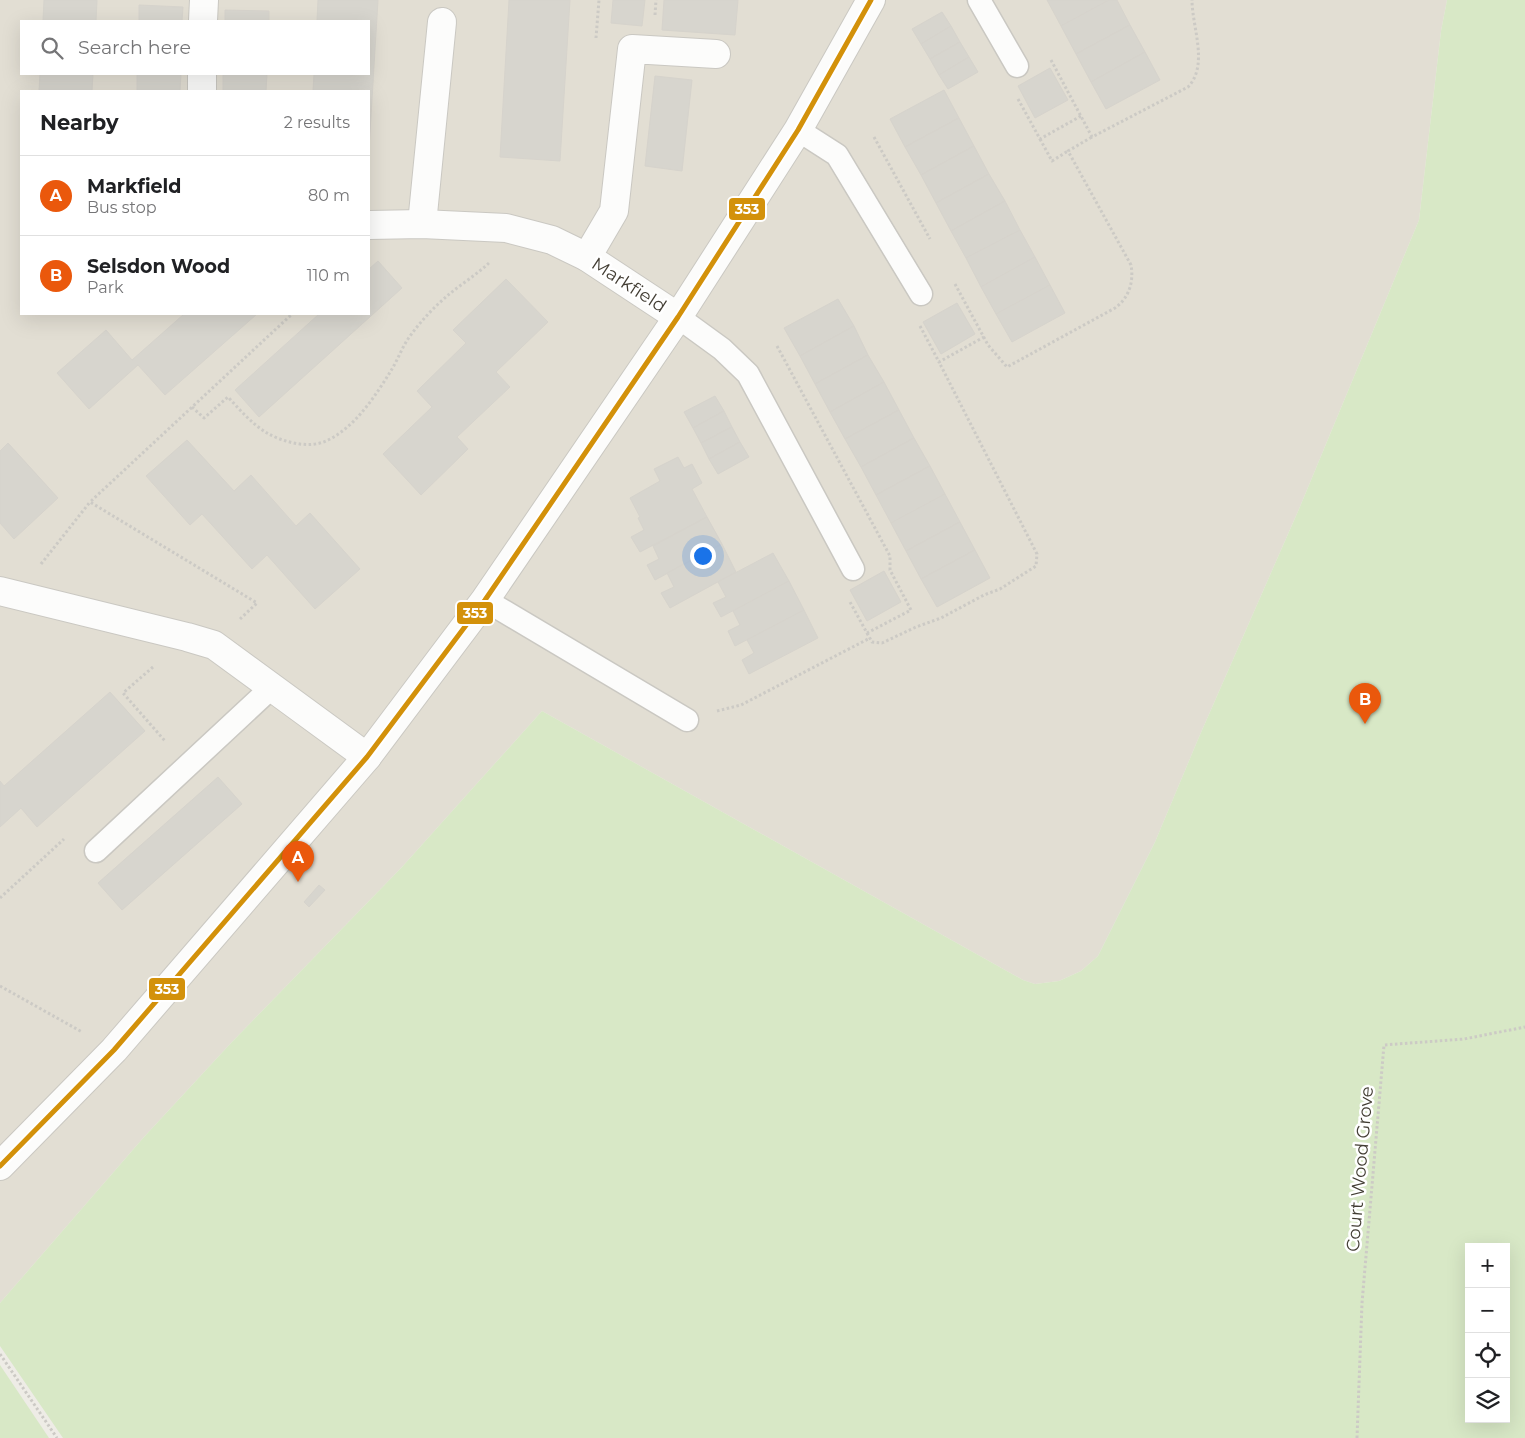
<!DOCTYPE html>
<html lang="en">
<head>
<meta charset="utf-8">
<style>
  body { margin:0; font-family:Montserrat,sans-serif; background:#f2f2f2; color:#202124 }
  .controls { position:absolute; right:15px; bottom:15px; display:grid; overflow:hidden; border-radius:0px; box-shadow:0 5px 20px #0002 }
  .controls button { width:45px; height:45px; display:grid; place-items:center; padding:0; border:0; border-bottom:1px solid #e0e0e0; background:#fff; color:#202124; font:25px sans-serif }
  .you { position:absolute; left:702px; top:555px; width:18px; height:18px; margin:-12px; border:4px solid #fff; border-radius:50%; background:#1a73e8; box-shadow:0 0 0 8px #1a73e833 }
  .badge { display:grid; place-items:center; width:32px; height:32px; border-radius:50%; background:#ea580c; color:#fff; font-size:16px; font-weight:700 }
  .pin { position:absolute; translate:-50% -41px; filter:drop-shadow(0 1px 2px #0008) }
  .pin::after { content:''; position:absolute; top:26px; width:18px; height:15px; background:inherit; clip-path:polygon(0 0,100% 0,50% 100%) }
  .list { margin:0; padding:0; list-style:none }
  h2 { display:flex; justify-content:space-between; align-items:center; height:65px; margin:0; padding:0 20px; font-size:21px }
  h2 small { font-size:16px; font-weight:400; color:#757577 }
  .list li { display:grid; grid-template-columns:32px 1fr auto; gap:15px; align-items:center; box-sizing:border-box; height:80px; padding:0 20px; border-top:1px solid #e0e0e0 }
  .list b { display:block; font-size:19px; white-space:nowrap }
  .list p { margin:0; font-size:16px; white-space:nowrap; color:#757577 }
  .list em { font-size:16px; font-style:normal; color:#757577 }
  .icon { flex:none; width:28px; height:28px; fill:none; stroke:currentColor; stroke-width:2; stroke-linecap:round; stroke-linejoin:round }
  .map { position:relative; flex:none; width:1525px; height:1438px; overflow:hidden }
  .search { position:absolute; background:#fff; box-shadow:0 5px 20px #0002; left:20px; top:20px; width:350px; height:55px; display:flex; align-items:center; gap:12px; box-sizing:border-box; padding:0 18px; border-radius:0px; color:#757577; font-size:19px }
  .panel { position:absolute; background:#fff; box-shadow:0 5px 20px #0002; left:20px; top:90px; width:350px; height:225px; border-radius:0px }
  .map>svg:first-child { display:block }
  .residential { fill:#e2ded3; fill-rule:evenodd }
  .green { fill:#d8e8c6; fill-rule:evenodd }
  .building { fill:#d7d5ce; stroke:#d6d3cc }
  .lines { fill:none; stroke-linecap:round; stroke-linejoin:round }
  .service-casing { stroke:#cac8c2; stroke-width:25 }
  .minor-casing { stroke:#cac8c2; stroke-width:30 }
  .path { stroke:#cccac5; stroke-width:3; stroke-dasharray:2.5 2.5; stroke-linecap:butt }
  .service { stroke:#fcfcfb; stroke-width:22 }
  .minor { stroke:#fcfcfb; stroke-width:28 }
  .bus-1-casing { stroke:#fff; stroke-width:9 }
  .bus-1 { stroke:#d3910a; stroke-width:5 }
  .labels { text-anchor:middle; stroke-width:5; stroke-linejoin:round; paint-order:stroke }
  .street-label { font-size:18px; fill:#423d33; stroke:#fff }
  .line-badge { stroke:#fff; stroke-width:2 }
  .badge-label { font-size:14px; text-anchor:middle; font-weight:bold; fill:#fff }
</style>
</head>
<body>
<div class="map">
<svg width="1525" height="1438" viewBox="0 0 1525 1438">
  <rect width="100%" height="100%" fill="#eeece6"/>
  <path class="residential" d="M0,0H1447L1441,31L1419,220L1299,509L1199,737L1155,842L1098,956L1081,971L1059,981L1035,984L1023,980L542,711L402,867L230,1044L144,1137L0,1303ZM21,21H369V74H21ZM21,91H369V314H21Z"/>
  <g class="green">
    <path d="M1447,0H1525V1438H63L0,1346V1303L144,1137L230,1044L402,867L542,711L1023,980L1035,984L1059,981L1081,971L1098,956L1155,842L1199,737L1299,509L1419,220L1441,31ZM1469,1247H1506V1419H1469Z"/>
    <path d="M0,1365L49,1438H0Z"/>
  </g>
  <g class="building">
    <path d="M44,0H97L96,21H43Z"/>
    <path d="M318,0H378L369,149V91H313L314,74H369V21H317Z"/>
    <path d="M509,0H570L560,161L500,157Z"/>
    <path d="M613,0H645L642,26L611,23Z"/>
    <path d="M664,0H738L735,35L662,30Z"/>
    <path d="M1047,0H1109L1061,26Z"/>
    <path d="M1109,0H1117L1130,25L1076,54L1061,26Z"/>
    <path d="M139,5L183,7L182,21H139Z"/>
    <path d="M225,10L269,11V21H225Z"/>
    <path d="M942,12L951,26L921,44L912,29Z"/>
    <path d="M1130,25L1145,52L1091,82L1076,54Z"/>
    <path d="M951,26L960,42L930,59L921,44Z"/>
    <path d="M960,42L969,57L939,75L930,59Z"/>
    <path d="M1145,52L1160,80L1106,109L1091,82Z"/>
    <path d="M969,57L978,72L948,89L939,75Z"/>
    <path d="M1050,68L1068,100L1035,118L1018,86Z"/>
    <path d="M40,74H93L92,91H39Z"/>
    <path d="M137,74H181L180,91H137Z"/>
    <path d="M223,74H267L266,91H223Z"/>
    <path d="M655,76L692,80L682,171L645,166Z"/>
    <path d="M944,90L959,118L905,147L890,119Z"/>
    <path d="M959,118L974,146L921,175L905,147Z"/>
    <path d="M974,146L989,174L936,203L921,175Z"/>
    <path d="M989,174L1005,201L951,231L936,203Z"/>
    <path d="M1005,201L1020,230L966,258L951,231Z"/>
    <path d="M1020,230L1035,257L981,287L966,258Z"/>
    <path d="M1035,257L1050,285L996,314L981,287Z"/>
    <path d="M378,261L402,288L259,417L235,390L319,314H369V269Z"/>
    <path d="M506,279L548,322L496,372L510,387L457,437L468,449L421,495L383,454L432,407L417,391L466,343L453,330Z"/>
    <path d="M1050,285L1065,313L1012,342L996,314Z"/>
    <path d="M838,299L854,326L800,356L784,328Z"/>
    <path d="M957,303L975,334L941,354L923,322Z"/>
    <path d="M184,314H257L165,395L138,365L89,409L57,373L106,330L132,360Z"/>
    <path d="M854,326L868,355L815,384L800,356Z"/>
    <path d="M868,355L884,382L830,412L815,384Z"/>
    <path d="M884,382L899,410L845,439L830,412Z"/>
    <path d="M715,396L724,411L693,428L684,412Z"/>
    <path d="M899,410L914,438L861,467L845,439Z"/>
    <path d="M724,411L732,427L701,443L693,428Z"/>
    <path d="M732,427L740,442L709,459L701,443Z"/>
    <path d="M914,438L930,466L876,495L861,467Z"/>
    <path d="M187,440L234,491L251,475L296,526L310,513L360,569L315,609L267,555L252,569L202,514L190,525L146,476Z"/>
    <path d="M740,442L749,457L718,474L709,459Z"/>
    <path d="M8,443L58,498L14,539L0,523V451Z"/>
    <path d="M678,457L684,468L692,464L702,483L692,489L707,517L640,552L631,537L644,530L638,518L640,517L630,498L660,481L654,469Z"/>
    <path d="M930,466L945,494L891,523L876,495Z"/>
    <path d="M945,494L960,522L906,551L891,523Z"/>
    <path d="M707,517L722,544L655,580L647,565L659,559L653,546Z"/>
    <path d="M960,522L975,550L921,579L906,551Z"/>
    <path d="M722,544L736,572L670,608L661,593L674,587L667,573Z"/>
    <path d="M975,550L990,578L937,607L921,579Z"/>
    <path d="M773,553L789,581L721,617L713,603L726,597L718,582Z"/>
    <path d="M884,571L901,602L867,621L850,590Z"/>
    <path d="M789,581L804,610L735,646L728,631L740,625L733,611Z"/>
    <path d="M804,610L818,638L749,674L742,660L754,653L747,640Z"/>
    <path d="M110,692L145,731L37,827L21,808L0,827V781L4,786Z"/>
    <path d="M218,777L242,804L122,910L98,883Z"/>
    <path d="M319,885L325,890L309,907L304,902Z"/>
  </g>
  <g class="lines">
    <defs>
      <g id="service">
        <path d="M979,0L1017,66"/>
        <path d="M798,130L837,155L921,294"/>
        <path d="M678,317L722,349L748,374L853,569"/>
        <path d="M485,600L687,720"/>
        <path d="M96,851L271,688"/>
      </g>
      <g id="minor">
        <path d="M203,21L204,0"/>
        <path d="M202,91V74"/>
        <path d="M422,224L442,22"/>
        <path d="M369,225L422,224L506,228L552,240L587,257L678,317"/>
        <path d="M587,257L614,211L632,49L716,54"/>
        <path d="M0,591L187,637L214,645L367,757"/>
        <path d="M0,1166L114,1050L367,757L485,600L678,317L798,130L871,0"/>
      </g>
    </defs>
    <use href="#service" class="service-casing"/>
    <use href="#minor" class="minor-casing"/>
    <g class="path">
      <path d="M655,15L656,0"/>
      <path d="M596,38L599,0"/>
      <path d="M1051,60L1092,137L1188,87C1209,65 1192,27 1192,0"/>
      <path d="M1018,99L1040,139L1081,116"/>
      <path d="M874,137L930,239"/>
      <path d="M1040,139L1052,161L1068,151"/>
      <path d="M955,284L988,345L1007,367L1115,308C1129,298 1134,282 1131,265L1068,151L1092,137"/>
      <path d="M920,326L939,362L984,337"/>
      <path d="M777,346L890,556V570L911,610L867,633L850,602"/>
      <path d="M192,407L204,418L228,397C240,410 252,424 267,433C283,442 308,449 326,441C355,428 376,395 392,369C398,359 402,348 408,339C419,323 433,308 447,296C460,285 476,275 489,263"/>
      <path d="M41,564L90,502"/>
      <path d="M240,619L257,603L90,502L291,315L290,314"/>
      <path d="M867,633L872,642L882,643L916,627L941,618L984,595L1000,589L1036,566L1037,554L939,362"/>
      <path d="M153,667L123,693L165,741"/>
      <path d="M717,711L741,705L870,638"/>
      <path d="M0,898L64,839"/>
      <path d="M0,986L82,1032"/>
      <path d="M0,1354L57,1438"/>
      <path d="M1357,1438L1362,1303L1384,1045L1464,1039L1525,1027"/>
    </g>
    <use href="#service" class="service"/>
    <use href="#minor" class="minor"/>
    <defs>
      <path id="bus-1" d="M0,1166L114,1050L367,757L485,600L678,317L798,130L871,0"/>
    </defs>
    <use href="#bus-1" class="bus-1-casing"/>
    <use href="#bus-1" class="bus-1"/>
  </g>
  <g class="labels">
    <g class="street-label">
      <text transform="translate(629 285) rotate(33)" y="6">Markfield</text>
      <text transform="translate(1360 1169) rotate(-85)" y="6">Court Wood Grove</text>
    </g>
  </g>
  <g class="line-badge">
    <rect x="728" y="197" width="38" height="24" rx="5" fill="#d3910a"/>
    <rect x="456" y="601" width="38" height="24" rx="5" fill="#d3910a"/>
    <rect x="148" y="977" width="38" height="24" rx="5" fill="#d3910a"/>
  </g>
  <g class="badge-label">
    <text x="747" y="214">353</text>
    <text x="475" y="618">353</text>
    <text x="167" y="994">353</text>
  </g>
</svg>
<div class="controls">
<button>+</button>
<button>−</button>
<button><svg class="icon" aria-label="locate" viewBox="0 0 24 24"><circle cx="12" cy="12" r="6"/><path d="M12 2v4M12 18v4M2 12h4M18 12h4"/></svg></button>
<button><svg class="icon" aria-label="layers" viewBox="0 0 24 24"><path d="M12 4l9 5-9 5-9-5zM3 14l9 5 9-5"/></svg></button>
</div>
<div class="you"></div>
<div class="pin badge" style="left:298px;top:882px">A</div>
<div class="pin badge" style="left:1365px;top:724px">B</div>
<div class="search"><svg class="icon" aria-label="search" viewBox="0 0 24 24"><circle cx="10" cy="10" r="6"/><path d="M15 15l6 6"/></svg>Search here</div>
<section class="panel">
<h2>Nearby<small>2 results</small></h2>
<ul class="list">
<li><span class="badge">A</span><div><b>Markfield</b><p>Bus stop</p></div><em>80 m</em></li>
<li><span class="badge">B</span><div><b>Selsdon Wood</b><p>Park</p></div><em>110 m</em></li>
</ul>
</section>
</div>
</body>
</html>
